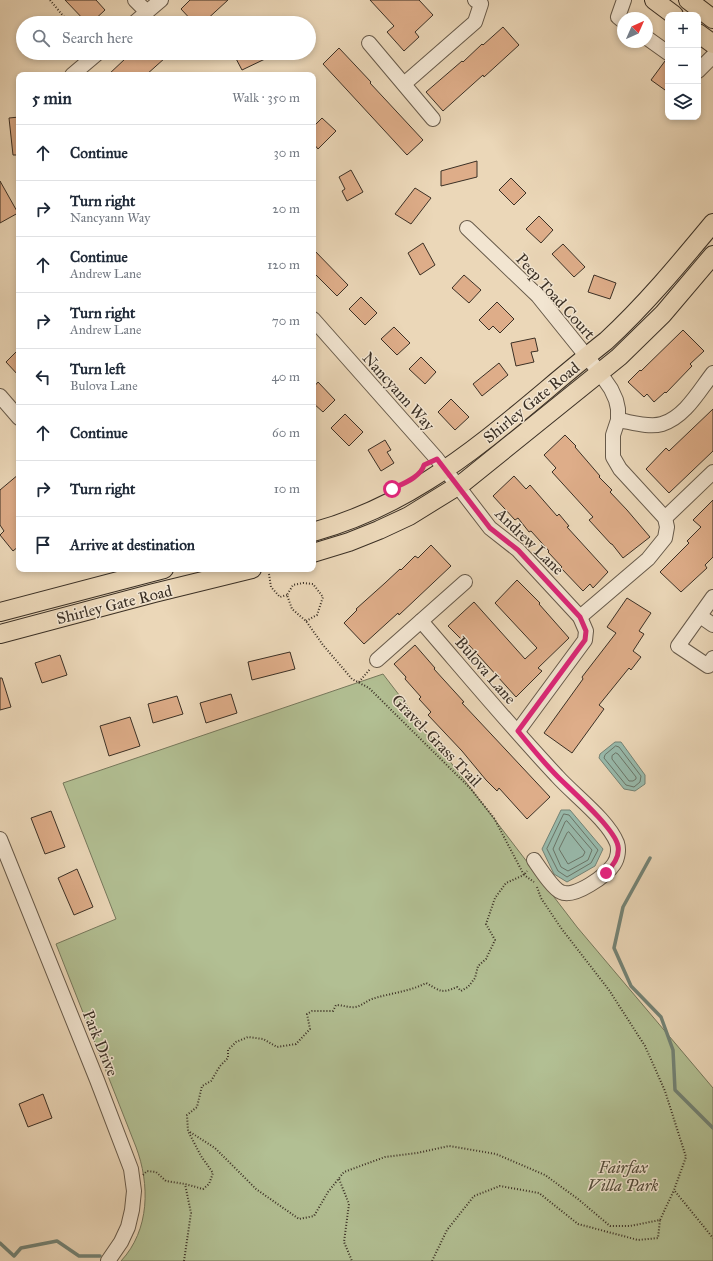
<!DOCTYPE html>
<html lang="en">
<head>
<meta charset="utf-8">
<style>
  body { margin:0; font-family:"IM FELL Great Primer",serif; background:#f2f2f3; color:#1f2937 }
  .controls { position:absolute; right:12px; top:12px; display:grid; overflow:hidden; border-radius:8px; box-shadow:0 2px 6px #0003 }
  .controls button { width:36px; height:36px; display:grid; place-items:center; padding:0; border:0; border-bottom:1px solid #e0e1e3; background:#fff; color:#1f2937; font:20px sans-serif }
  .compass { position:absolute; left:617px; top:12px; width:36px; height:36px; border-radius:50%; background:#fff; box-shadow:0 2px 6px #0003; rotate:45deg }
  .stop { position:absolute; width:12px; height:12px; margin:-9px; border:3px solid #db2777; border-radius:50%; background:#fff }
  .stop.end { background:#db2777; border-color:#fff; box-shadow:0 1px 4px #0008 }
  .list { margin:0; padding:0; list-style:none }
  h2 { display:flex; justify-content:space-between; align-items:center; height:52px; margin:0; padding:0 16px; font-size:17px }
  h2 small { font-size:13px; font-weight:400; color:#747a83 }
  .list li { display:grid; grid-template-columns:26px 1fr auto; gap:12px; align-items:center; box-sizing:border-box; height:56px; padding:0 16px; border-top:1px solid #e0e1e3 }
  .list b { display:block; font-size:15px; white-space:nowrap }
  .list p { margin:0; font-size:13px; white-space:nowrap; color:#747a83 }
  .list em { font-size:13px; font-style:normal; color:#747a83 }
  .icon { flex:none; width:22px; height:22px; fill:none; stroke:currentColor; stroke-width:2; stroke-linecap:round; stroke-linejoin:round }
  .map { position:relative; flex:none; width:713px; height:1261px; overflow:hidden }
  .search { position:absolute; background:#fff; box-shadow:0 2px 6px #0003; left:16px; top:16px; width:300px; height:44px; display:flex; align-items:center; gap:10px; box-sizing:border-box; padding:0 14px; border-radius:22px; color:#747a83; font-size:15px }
  .panel { position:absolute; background:#fff; box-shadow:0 2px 6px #0003; left:16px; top:72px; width:300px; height:500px; border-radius:8px }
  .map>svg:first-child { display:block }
  .green { fill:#b2bf93; stroke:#76785c }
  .water { fill:#98baac; stroke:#738376 }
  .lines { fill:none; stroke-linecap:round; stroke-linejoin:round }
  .shore { stroke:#6a7568; stroke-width:1 }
  .stream { stroke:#738376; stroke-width:3.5 }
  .building { fill:#dead89; stroke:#3b3025 }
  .minor-casing { stroke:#675a4a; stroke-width:16 }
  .major-casing { stroke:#3b3025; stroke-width:20 }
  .path { stroke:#3b3025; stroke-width:2; stroke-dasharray:1 2; stroke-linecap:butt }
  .minor { stroke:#f2e5d1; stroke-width:14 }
  .major { stroke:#ebd7b8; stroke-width:18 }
  .route { stroke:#db2777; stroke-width:5 }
  .labels { text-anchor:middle; stroke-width:3; stroke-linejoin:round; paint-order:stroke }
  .street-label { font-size:16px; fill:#3b3025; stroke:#f2e5d1 }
  .park-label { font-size:16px; font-style:italic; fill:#534d3b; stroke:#f2e5d1 }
</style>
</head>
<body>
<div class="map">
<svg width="713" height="1261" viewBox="0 0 713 1261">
  <rect width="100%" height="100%" fill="#ebd7b8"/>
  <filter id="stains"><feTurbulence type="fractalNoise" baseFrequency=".005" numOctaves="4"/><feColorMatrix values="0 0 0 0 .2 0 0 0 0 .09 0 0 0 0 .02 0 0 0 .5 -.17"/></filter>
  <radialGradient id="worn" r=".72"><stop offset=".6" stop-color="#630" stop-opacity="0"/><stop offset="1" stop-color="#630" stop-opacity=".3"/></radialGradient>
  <path class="green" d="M383,674L577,927L713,1088V1261H121C150,1230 150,1184 136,1147L56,944L116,919L63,783Z"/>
  <g class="water">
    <path d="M615,742H621L645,775V784L635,791L624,789L599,758L600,754Z"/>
    <path d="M561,810H570L603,849L595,866L567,882L554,874L542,849Z"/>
  </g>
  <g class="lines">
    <g class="shore">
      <path d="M616,746L619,747L641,776L640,782L634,787L626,785L604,758L605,755Z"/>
      <path d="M616,753L618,754L636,777V779L633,781H629L612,759V756Z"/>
      <path d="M564,814L569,815L598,850L591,863L567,877L558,871L547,849Z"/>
      <path d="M567,821L592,850L588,860L568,871L561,867L553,849L565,822Z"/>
      <path d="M569,832L585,852L583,856L568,864L559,849L567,833Z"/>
    </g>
    <g class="stream">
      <path d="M650,858L623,907L614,948L631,986L661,1017L673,1050L675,1090L713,1128"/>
      <path d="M0,1243L14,1256L21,1248L57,1241L79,1256H100"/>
    </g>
  </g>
  <g class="building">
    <path d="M65,0H96L105,10L91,23H87Z"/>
    <path d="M190,0H228L203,23H194L181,9Z"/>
    <path d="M370,0H419L433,15L415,32L419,37L404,51L387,32L394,26Z"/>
    <path d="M503,27L519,45L484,77L483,75L443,111L426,92L462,61L463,62L482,44L483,45Z"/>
    <path d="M339,48L371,82L370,83L423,140L407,155L323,64Z"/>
    <path d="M134,53H160L165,58L146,75H108L126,58L128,59Z"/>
    <path d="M233,53H262L265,59L242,70Z"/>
    <path d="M665,61H668V85L665,90L651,80Z"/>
    <path d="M19,117V155H13L9,118Z"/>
    <path d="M322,118L336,131L318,149L313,143V127Z"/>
    <path d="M477,161V177L441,186V171Z"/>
    <path d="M351,170L363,192L347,201L342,191L345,189L339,177Z"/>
    <path d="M511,178L526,193L514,205L499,190Z"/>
    <path d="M0,181L18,213L0,223Z"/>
    <path d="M415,188L431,198L411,224L395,214Z"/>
    <path d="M539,216L553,230L541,243L526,229Z"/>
    <path d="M423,243L435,265L420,275L408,253Z"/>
    <path d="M563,244L585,267L574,277L552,254Z"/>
    <path d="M313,249L348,285L337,296L313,272Z"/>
    <path d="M464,275L481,290L469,303L452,288Z"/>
    <path d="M594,275L616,283L610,299L588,292Z"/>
    <path d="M361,297L377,313L365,325L349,309Z"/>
    <path d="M497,302L514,319L500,333L493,326L489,330L479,320Z"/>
    <path d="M394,327L410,343L397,355L381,339Z"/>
    <path d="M683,330L704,351L690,364L692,366L666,393L665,392L654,402L647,394L644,397L628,382L640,370L641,371Z"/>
    <path d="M535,338L538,351L531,352L534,362L516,366L511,343Z"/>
    <path d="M19,349V376L6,362Z"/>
    <path d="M421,357L436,372L425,384L409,369Z"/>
    <path d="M499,363L508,375L482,396L473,384Z"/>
    <path d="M318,382L335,400L323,412L313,403V388Z"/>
    <path d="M451,399L469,417L455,430L438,412Z"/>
    <path d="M713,409V451L669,493L646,469L666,448L669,451Z"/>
    <path d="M345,414L363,432L349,446L331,428Z"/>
    <path d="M565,435L576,446L575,447L600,476L599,477L612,490L610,492L627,510L650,537L623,558L612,544H611L589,520L593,517L552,472L556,468L544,455Z"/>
    <path d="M385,440L391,450L387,452L394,463L381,471L368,450Z"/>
    <path d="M19,474V546L13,551L0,535L4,531L0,525V490Z"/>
    <path d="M514,476L526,489L530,485L557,516L559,514L569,526L567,527L608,572L593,588L590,584L583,591L561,568L562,567L548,552L549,551L531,531L529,532L518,518L515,520L493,496Z"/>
    <path d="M713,500V557L705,565L707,568L681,592L660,572L689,543L687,541L701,527L693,520Z"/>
    <path d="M431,545L451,566L399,615L398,613L364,644L344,623L357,610L356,609L385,583L400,569L401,570L415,556L418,558Z"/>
    <path d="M517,580L540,603L539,604L569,638L538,668L542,671L516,697L469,645L468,646L448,626L474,602L525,659L537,648L495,603Z"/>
    <path d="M627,598L651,613L639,631L644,634L633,651L641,657L631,670L629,668L599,705L604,709L572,753L544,733L583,679L582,677L616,633L607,627Z"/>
    <path d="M415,645L435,668L434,669L464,702L462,703L550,797L527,819L499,788L497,791L486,780L462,751L428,715L431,712L419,699L421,697L405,679L406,677L394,664Z"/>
    <path d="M290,652L295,669L252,680L248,662Z"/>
    <path d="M60,655L67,675L42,683L35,663Z"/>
    <path d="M0,678H2L11,707L0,710Z"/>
    <path d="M231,694L237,713L206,723L200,703Z"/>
    <path d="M177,696L183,714L153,723L148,704Z"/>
    <path d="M130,717L140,746L109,756L100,726Z"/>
    <path d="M51,811L65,847L45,854L31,818Z"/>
    <path d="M77,869L93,907L74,915L58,878Z"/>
    <path d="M43,1094L52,1118L28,1127L19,1104Z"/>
  </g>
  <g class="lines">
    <defs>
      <g id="minor">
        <path d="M135,0L147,12"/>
        <path d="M623,21L618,17L624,0"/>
        <path d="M134,23L161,0"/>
        <path d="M647,38L668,53"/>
        <path d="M369,43L433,119"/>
        <path d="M698,71L713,56"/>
        <path d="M72,75L98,53"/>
        <path d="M404,84L475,22L481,4L475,0"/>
        <path d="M467,228L538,296L600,373L611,389L616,400L618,409V420L613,435V457L620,469L665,518L667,527L665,538L648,559L580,617"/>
        <path d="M313,319L437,459L490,528L518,550L580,617L586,631L585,640L518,731"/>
        <path d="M0,396L19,418"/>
        <path d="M618,420C631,422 649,428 662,424C685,417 699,391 713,373"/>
        <path d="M665,518L713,472"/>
        <path d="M713,597L678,646L708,666L713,658"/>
        <path d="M700,616L713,625"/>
        <path d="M421,621C466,673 510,726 557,776C574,795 608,820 617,843C619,849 618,858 614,864C607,875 574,899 561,892C553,889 539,867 534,860"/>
        <path d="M377,660L465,582"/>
        <path d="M0,839L97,1080L131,1169L134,1191L132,1210L128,1227L121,1242L108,1261"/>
      </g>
      <g id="major">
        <path d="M654,0L674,15"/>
        <path d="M688,0L713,19"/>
        <path d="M698,33L713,44"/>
        <path d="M313,532C353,521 392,503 427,481C490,442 547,387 606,341C645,305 679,264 713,223"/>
        <path d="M313,553L349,542L379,530L409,516L464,482L619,357L663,314L713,255"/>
        <path d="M0,612L164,569"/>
        <path d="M0,634L154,593L252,569"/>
      </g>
    </defs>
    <use href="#minor" class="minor-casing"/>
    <use href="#major" class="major-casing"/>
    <g class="path">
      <path d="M50,0L69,23"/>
      <path d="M269,574L271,587L280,597L287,595"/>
      <path d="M306,621L317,615L323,597L313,584L303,583L293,585L287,595L292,609L306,621L323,645L352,679L369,688L470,788L494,818L524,875L527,871"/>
      <path d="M359,682L370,669"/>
      <path d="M537,887L541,898L561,928L609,990L645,1046L665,1091L686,1157L674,1190L713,1238"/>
      <path d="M190,1132L215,1148L256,1189L299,1219L314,1216L328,1192L344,1172L385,1157L417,1153L449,1146L496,1154L545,1175L578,1199L610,1226H630L660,1220L674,1190"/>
      <path d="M143,1175L147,1171L156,1172L166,1181L185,1184L203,1189L209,1184L213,1173L201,1156L188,1131L187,1115L197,1107L202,1086L211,1081L220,1066L228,1058V1050L236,1042L248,1037L263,1039L277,1047L296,1044L310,1029L307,1014L312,1011H333L336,1005C343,1005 349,1008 355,1007C362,1006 366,1001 372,999C390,993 409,992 426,983C441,991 441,994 457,987L461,991L468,987L475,978L478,966L486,959L495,940L486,924L495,898L506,883L524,875L534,882"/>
      <path d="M339,1179L349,1204L344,1242L352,1261"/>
      <path d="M184,1261L191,1213L185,1184"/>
      <path d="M432,1261L447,1230L474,1196L500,1186L539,1193L578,1224L638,1240L658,1238L660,1220"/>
    </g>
    <use href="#minor" class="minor"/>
    <use href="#major" class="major"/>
  </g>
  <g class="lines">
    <path class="route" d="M392,489C402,484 421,477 424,465L437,459L490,528L518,550L580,617L586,631L585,640L518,731C531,747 544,763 558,777C572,791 615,829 618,846C620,857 613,865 606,873"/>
  </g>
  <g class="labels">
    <g class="street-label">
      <text transform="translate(556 296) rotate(48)" y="6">Peep Toad Court</text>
      <text transform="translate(399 391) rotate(48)" y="6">Nancyann Way</text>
      <text transform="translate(531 402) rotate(-39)" y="6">Shirley Gate Road</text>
      <text transform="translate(530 541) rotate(44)" y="6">Andrew Lane</text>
      <text transform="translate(114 604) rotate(-14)" y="6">Shirley Gate Road</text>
      <text transform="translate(486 670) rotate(49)" y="6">Bulova Lane</text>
      <text transform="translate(437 740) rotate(46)" y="6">Gravel-Grass Trail</text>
      <text transform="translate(101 1043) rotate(68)" y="6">Park Drive</text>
    </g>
    <g class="park-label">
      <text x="623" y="1173">Fairfax<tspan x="623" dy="18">Villa Park</tspan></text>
    </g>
  </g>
  <rect width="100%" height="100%" filter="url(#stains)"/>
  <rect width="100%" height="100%" fill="url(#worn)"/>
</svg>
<div class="controls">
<button>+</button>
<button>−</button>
<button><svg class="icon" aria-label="layers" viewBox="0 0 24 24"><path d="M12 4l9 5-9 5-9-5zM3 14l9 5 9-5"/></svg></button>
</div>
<svg class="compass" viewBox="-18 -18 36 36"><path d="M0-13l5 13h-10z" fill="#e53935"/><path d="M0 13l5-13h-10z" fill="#747a83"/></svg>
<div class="stop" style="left:392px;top:489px"></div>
<div class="stop end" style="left:606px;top:873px"></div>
<div class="search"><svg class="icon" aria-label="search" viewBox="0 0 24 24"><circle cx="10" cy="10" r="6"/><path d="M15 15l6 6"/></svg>Search here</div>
<section class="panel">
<h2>5 min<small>Walk · 350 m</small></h2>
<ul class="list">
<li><svg class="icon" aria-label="ahead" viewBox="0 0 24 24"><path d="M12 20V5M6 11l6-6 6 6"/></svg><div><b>Continue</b></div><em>30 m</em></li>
<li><svg class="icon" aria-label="right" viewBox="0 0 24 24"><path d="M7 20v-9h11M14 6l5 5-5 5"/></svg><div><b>Turn right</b><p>Nancyann Way</p></div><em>20 m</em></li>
<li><svg class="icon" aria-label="ahead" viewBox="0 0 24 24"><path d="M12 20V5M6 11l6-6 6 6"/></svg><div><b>Continue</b><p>Andrew Lane</p></div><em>120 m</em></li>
<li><svg class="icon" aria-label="right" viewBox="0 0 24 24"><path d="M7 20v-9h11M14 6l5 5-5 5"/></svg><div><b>Turn right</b><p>Andrew Lane</p></div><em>70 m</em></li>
<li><svg class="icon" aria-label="left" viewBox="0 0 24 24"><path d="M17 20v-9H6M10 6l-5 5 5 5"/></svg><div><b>Turn left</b><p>Bulova Lane</p></div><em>40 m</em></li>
<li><svg class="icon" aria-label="ahead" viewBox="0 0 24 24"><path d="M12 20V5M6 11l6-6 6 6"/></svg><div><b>Continue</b></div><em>60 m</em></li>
<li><svg class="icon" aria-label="right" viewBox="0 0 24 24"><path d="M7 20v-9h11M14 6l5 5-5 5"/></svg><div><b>Turn right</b></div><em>10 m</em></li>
<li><svg class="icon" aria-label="arrive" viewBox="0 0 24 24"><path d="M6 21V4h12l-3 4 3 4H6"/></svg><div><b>Arrive at destination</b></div></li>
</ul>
</section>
</div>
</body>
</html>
